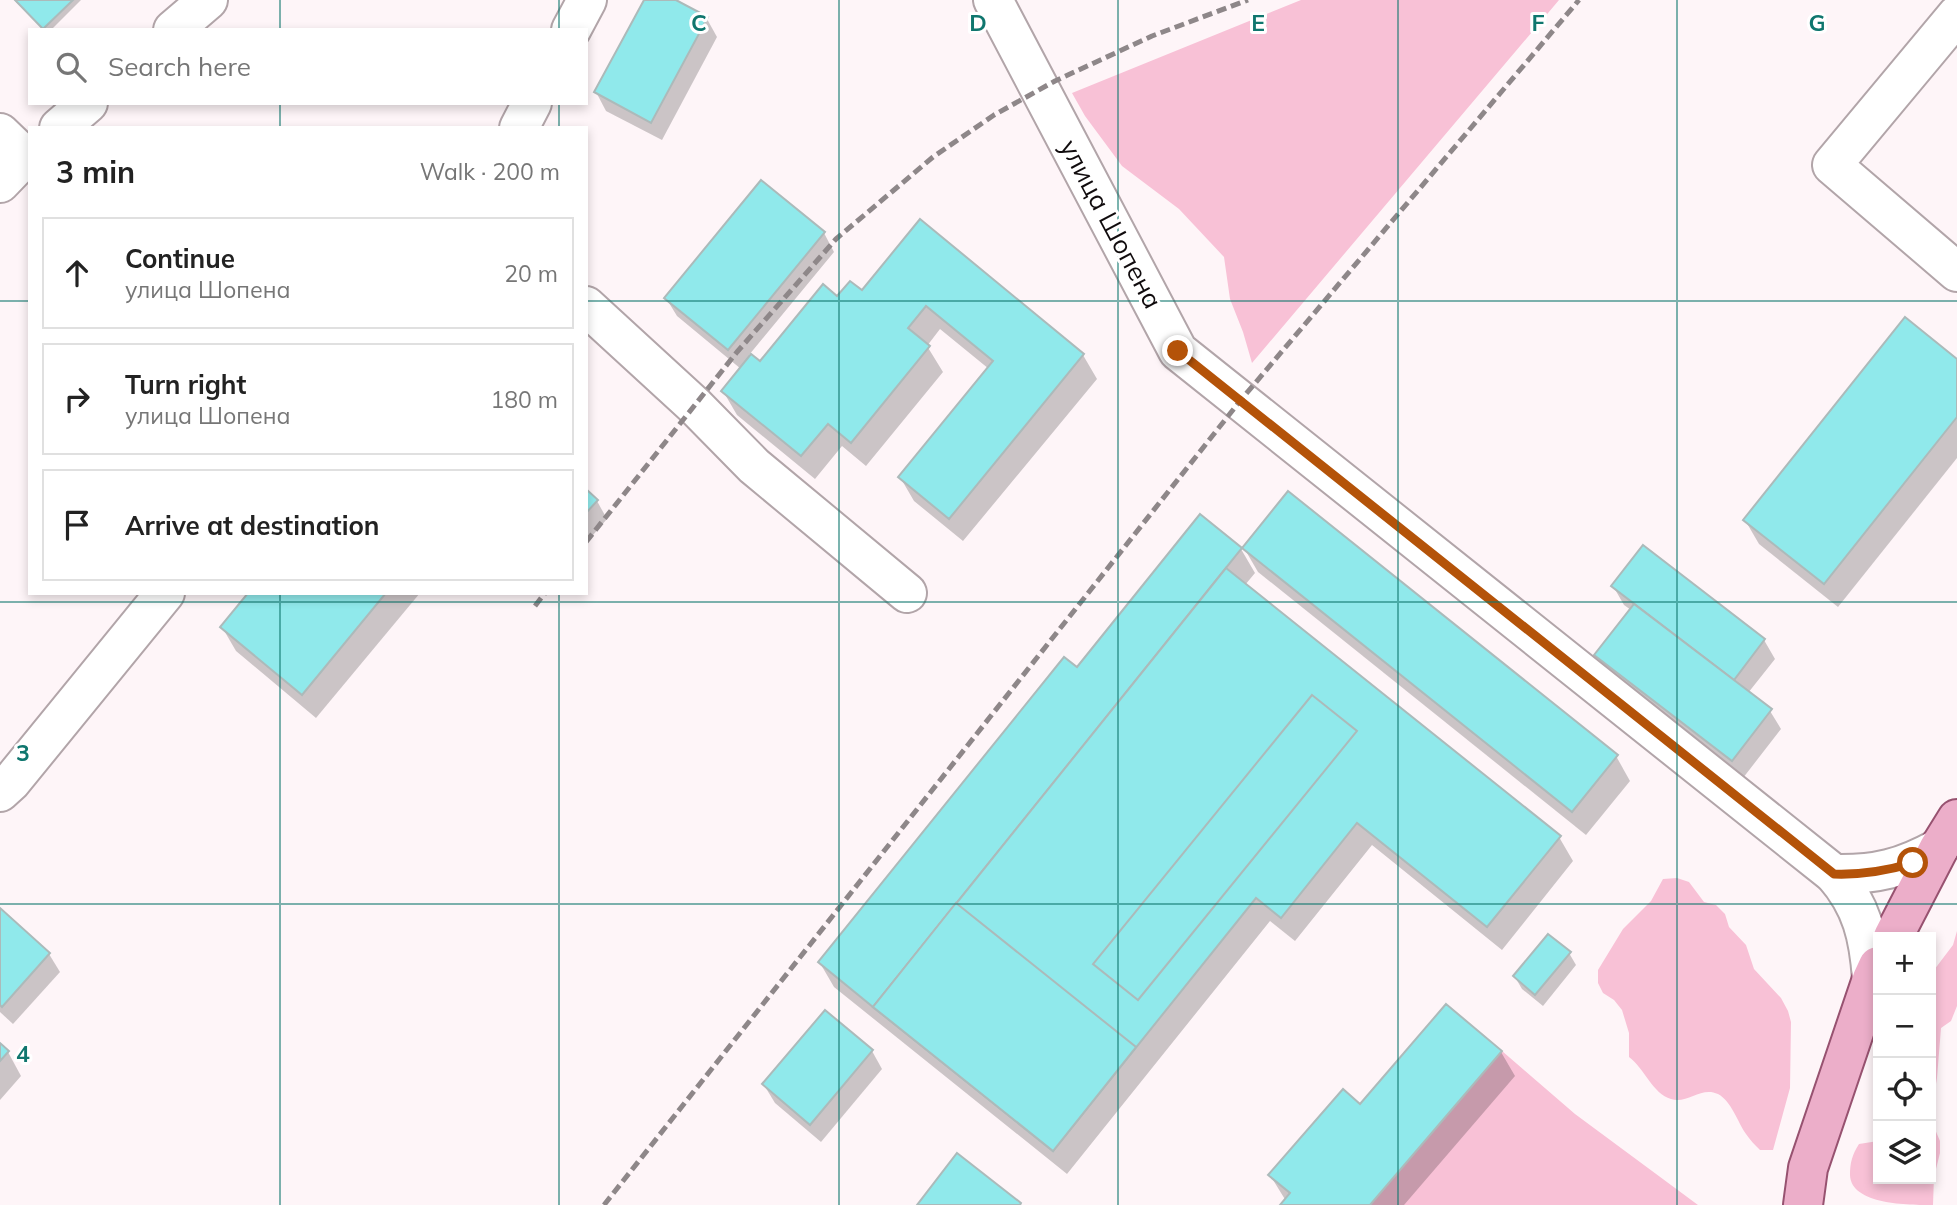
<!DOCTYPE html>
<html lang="en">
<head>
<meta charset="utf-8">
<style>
  body { margin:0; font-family:Mulish,sans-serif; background:#f2f2f2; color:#222 }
  .controls { position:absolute; right:21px; bottom:21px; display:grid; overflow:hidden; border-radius:0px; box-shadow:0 4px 10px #0003 }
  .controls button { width:63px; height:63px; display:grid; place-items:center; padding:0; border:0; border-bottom:2px solid #e0e0e0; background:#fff; color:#222; font:35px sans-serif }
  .stop { position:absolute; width:21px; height:21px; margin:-16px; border:5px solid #b45309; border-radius:50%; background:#fff }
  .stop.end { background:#b45309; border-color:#fff; box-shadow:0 2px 7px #0008 }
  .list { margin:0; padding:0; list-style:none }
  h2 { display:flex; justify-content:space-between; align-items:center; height:91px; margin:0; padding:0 28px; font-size:30px }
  h2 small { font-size:23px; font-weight:400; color:#767676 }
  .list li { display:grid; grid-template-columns:46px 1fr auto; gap:21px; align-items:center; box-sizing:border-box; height:112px; margin:0 14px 14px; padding:0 14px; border:2px solid #e0e0e0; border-radius:0px }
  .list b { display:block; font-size:26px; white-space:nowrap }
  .list p { margin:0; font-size:23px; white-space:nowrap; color:#767676 }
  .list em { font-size:23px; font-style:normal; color:#767676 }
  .icon { flex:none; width:38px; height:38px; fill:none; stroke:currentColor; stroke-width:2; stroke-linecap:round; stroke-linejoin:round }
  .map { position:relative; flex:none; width:1957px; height:1205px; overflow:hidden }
  .search { position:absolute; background:#fff; box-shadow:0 4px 10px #0003; left:28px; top:28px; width:560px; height:77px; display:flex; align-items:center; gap:18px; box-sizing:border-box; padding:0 24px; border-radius:0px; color:#767676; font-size:26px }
  .panel { position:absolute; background:#fff; box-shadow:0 4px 10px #0003; left:28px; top:126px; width:560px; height:469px; border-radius:0px }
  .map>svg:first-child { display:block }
  .green { fill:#f8c1d6 }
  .shadow { fill:#0003 }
  .building { fill:#90e9eb; stroke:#acbaba; stroke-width:2 }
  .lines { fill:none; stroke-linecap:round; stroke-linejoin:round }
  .minor-casing { stroke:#b2a5a9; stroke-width:42 }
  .major-casing { stroke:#975270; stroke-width:42 }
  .minor { stroke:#fff; stroke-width:38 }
  .major { stroke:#ecaec9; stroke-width:38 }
  .rail { stroke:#8e8789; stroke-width:5; stroke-dasharray:10 5; stroke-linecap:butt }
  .route { stroke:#b45309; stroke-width:9 }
  .grid { fill:none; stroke:#0f766e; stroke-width:2; stroke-opacity:0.55 }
  .labels { text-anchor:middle; stroke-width:6; stroke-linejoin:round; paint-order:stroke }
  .street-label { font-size:26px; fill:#100b0d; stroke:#fff }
  .grid-label { font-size:23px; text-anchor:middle; font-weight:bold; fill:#0f766e; stroke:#fff; stroke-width:6; stroke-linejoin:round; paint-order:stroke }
</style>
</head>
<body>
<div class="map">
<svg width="1957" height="1205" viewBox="0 0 1957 1205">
  <rect width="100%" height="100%" fill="#fef5f8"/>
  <g class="green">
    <path d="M1301,0H1559L1252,363L1243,332L1230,299L1224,257L1179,209L1122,166L1085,116L1072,93Z"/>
    <path d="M1677,878L1689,882L1704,902L1716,905L1725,914L1729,927L1746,945L1754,969L1781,998L1788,1011L1791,1022L1790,1088L1773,1150H1760C1755,1145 1750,1140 1746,1134C1737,1121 1732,1102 1718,1094C1701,1086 1688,1104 1671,1099C1653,1094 1644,1068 1629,1057V1033L1622,1010L1614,1000L1603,993L1598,983V970L1623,929L1651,901L1663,879Z"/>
    <path d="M1957,931V1006L1951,1021L1941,1028L1937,1078L1931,1114V974L1953,945Z"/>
    <path d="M1502,1051L1575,1114L1698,1205H1370Z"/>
    <path d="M1931,1120L1940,1141V1153L1934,1177L1933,1205C1909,1205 1851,1205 1850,1175C1850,1163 1852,1155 1859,1144L1878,1141V1179H1931Z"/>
  </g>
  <g class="shadow">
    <path d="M14,0H81L51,30H44Z"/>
    <path d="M646,0H672L707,19L717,37L662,140L606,111L596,92Z"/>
    <path d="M920,222L1083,355L1097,379L963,541L914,501L900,477L989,369L940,329L927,346L943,372L866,466L842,446L815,479L737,415L723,391L741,369L677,316L666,298L824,233L834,252L749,355L760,363L838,299L862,293Z"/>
    <path d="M1957,361V458L1838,607L1759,544L1745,520Z"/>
    <path d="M586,492L597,501L607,519L586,543Z"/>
    <path d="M1244,548L1616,756L1630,781L1586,835L1258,572Z"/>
    <path d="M1241,549L1255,573L1245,585L1559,837L1573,861L1502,950L1372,845L1295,941L1270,921L1067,1174L834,987L820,963L1078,670Z"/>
    <path d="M1613,586L1764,640L1775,659L1748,693L1770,711L1781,729L1743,778L1607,674L1597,655L1631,610L1624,605Z"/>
    <path d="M251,593H420L316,718L236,651L222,627Z"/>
    <path d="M0,910L49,954L60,972L13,1024L0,1012Z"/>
    <path d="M1569,953L1576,965L1543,1006L1522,989L1515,977Z"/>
    <path d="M0,1045L8,1052L21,1076L0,1100Z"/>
    <path d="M872,1051L882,1069L821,1142L775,1103L764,1085Z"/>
    <path d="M1501,1052L1515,1076L1404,1205H1282L1286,1201L1270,1175L1360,1106Z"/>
  </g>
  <g class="building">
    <path d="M15,0H73L43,29Z"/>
    <path d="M644,0H676L708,17L651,123L594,92Z"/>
    <path d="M761,180L825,232L728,350L664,298Z"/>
    <path d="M920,219L1084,354L949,519L898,477L993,361L926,306L908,328L930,346L851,443L828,424L801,456L721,391L751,354L760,361L823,284L837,296L850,281L862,290Z"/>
    <path d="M1905,317L1957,359V417L1824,584L1743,520Z"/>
    <path d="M586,489L598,500L586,513Z"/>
    <path d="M1288,491L1618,755L1572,812L1242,548Z"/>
    <path d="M1200,514L1242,548L873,1007L818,962L1064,657L1077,667Z"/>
    <path d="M1643,545L1765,639L1734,680L1611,586Z"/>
    <path d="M1226,568L1561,836L1487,927L1357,823L1281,918L1256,898L1053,1151L873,1007Z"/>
    <path d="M248,593H386L302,695L220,627Z"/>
    <path d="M1634,604L1772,709L1732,761L1594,655Z"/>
    <path d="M1312,695L1357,731L1138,1000L1093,964Z"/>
    <path d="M956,903L1136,1047L1053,1151L873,1007Z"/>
    <path d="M0,908L50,953L2,1007L0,1005Z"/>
    <path d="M1548,934L1571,952L1535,995L1513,976Z"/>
    <path d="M1446,1004L1502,1051L1370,1205H1280L1290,1193L1268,1175L1343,1089L1360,1104Z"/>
    <path d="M825,1010L873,1050L810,1125L762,1084Z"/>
    <path d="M0,1043L9,1051L0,1061Z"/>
    <path d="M957,1153L1021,1203L1020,1205H917Z"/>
  </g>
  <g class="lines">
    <defs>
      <g id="minor">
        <path d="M993,0L1178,351L1834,874C1876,875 1903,868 1939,848"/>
        <path d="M1957,15L1832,165L1957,272"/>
        <path d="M173,30L208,0"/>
        <path d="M571,30L587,0"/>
        <path d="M59,128L88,103"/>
        <path d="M519,128L532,103"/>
        <path d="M0,133L25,157L30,153"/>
        <path d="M0,183L25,157"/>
        <path d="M586,306L695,406L754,466L907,593"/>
        <path d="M0,792L11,782L165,593"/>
        <path d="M1834,874C1862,906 1869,937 1872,979"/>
      </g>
      <g id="major">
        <path d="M1893,937L1939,848L1957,819"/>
        <path d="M1803,1205L1808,1168L1872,979L1878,966"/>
      </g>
    </defs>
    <use href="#minor" class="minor-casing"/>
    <use href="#major" class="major-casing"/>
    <use href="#minor" class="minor"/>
    <use href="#major" class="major"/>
    <g class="rail">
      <path d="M586,542L737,352L836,239L933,157L994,115L1055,81L1152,36L1248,0"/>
      <path d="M535,606L545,593"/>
      <path d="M604,1205L1240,401L1579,0"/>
    </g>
  </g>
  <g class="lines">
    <path class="route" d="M1178,351L1834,874C1862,875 1886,871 1913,863"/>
  </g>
  <path class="grid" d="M280,0V30M559,0V30M839,0V1205M1118,0V1205M1398,0V1205M1677,0V1205M280,103V128M559,103V128M0,301H30M586,301H1957M280,593V1205M559,593V1205M0,602H1957M0,904H1957"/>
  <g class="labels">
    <g class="street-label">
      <text transform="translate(1111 224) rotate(62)" y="9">улица Шопена</text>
    </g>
  </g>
  <g class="grid-label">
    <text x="699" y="31">C</text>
    <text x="978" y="31">D</text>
    <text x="1258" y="31">E</text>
    <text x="1538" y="31">F</text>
    <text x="1817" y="31">G</text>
    <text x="23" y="761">3</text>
    <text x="23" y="1062">4</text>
  </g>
</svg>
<div class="controls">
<button>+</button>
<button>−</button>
<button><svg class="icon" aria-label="locate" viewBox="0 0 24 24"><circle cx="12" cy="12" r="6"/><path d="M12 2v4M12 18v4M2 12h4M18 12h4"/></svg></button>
<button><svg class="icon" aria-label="layers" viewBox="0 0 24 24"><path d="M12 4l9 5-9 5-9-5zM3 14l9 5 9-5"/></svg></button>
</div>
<div class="stop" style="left:1913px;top:863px"></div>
<div class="stop end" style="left:1178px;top:351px"></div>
<div class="search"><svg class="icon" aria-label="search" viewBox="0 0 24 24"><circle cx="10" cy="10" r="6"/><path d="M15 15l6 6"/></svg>Search here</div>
<section class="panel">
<h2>3 min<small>Walk · 200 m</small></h2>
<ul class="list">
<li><svg class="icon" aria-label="ahead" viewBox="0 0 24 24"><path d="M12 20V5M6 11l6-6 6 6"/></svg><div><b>Continue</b><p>улица Шопена</p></div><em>20 m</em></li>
<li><svg class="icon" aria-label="right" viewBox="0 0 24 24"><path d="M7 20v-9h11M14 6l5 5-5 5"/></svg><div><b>Turn right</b><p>улица Шопена</p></div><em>180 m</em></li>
<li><svg class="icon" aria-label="arrive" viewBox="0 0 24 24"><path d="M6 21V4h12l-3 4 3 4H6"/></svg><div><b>Arrive at destination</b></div></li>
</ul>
</section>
</div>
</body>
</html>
